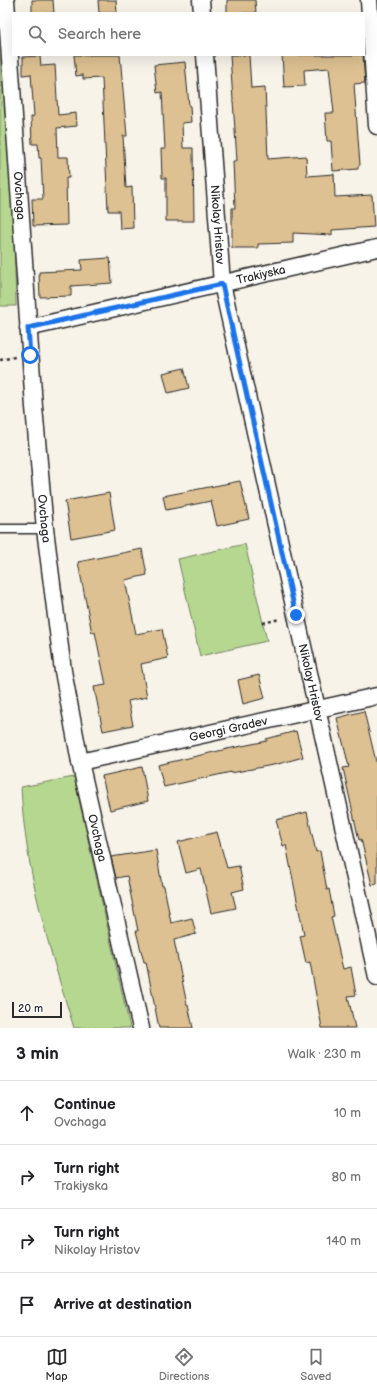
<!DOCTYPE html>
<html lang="en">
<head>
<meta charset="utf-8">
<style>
  body { margin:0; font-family:"Balsamiq Sans",sans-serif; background:#f2f2f2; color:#202124 }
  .scale { position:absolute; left:12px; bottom:10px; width:50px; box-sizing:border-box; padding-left:4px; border:2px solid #2b2b2b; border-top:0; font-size:11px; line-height:14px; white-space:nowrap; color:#2b2b2b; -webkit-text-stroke:3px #fff; paint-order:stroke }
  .stop { position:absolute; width:12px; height:12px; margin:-9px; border:3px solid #1a73e8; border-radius:50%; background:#fff }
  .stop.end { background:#1a73e8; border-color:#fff; box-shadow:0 1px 4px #0008 }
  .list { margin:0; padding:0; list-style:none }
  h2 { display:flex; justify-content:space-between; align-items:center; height:52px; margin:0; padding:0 16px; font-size:17px }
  h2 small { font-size:13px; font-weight:400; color:#757577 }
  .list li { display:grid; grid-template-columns:26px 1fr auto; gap:12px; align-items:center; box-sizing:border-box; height:64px; padding:0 16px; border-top:1px solid #e0e0e0 }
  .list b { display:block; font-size:15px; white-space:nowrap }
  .list p { margin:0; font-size:13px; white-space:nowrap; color:#757577 }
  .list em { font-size:13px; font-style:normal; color:#757577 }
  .icon { flex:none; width:22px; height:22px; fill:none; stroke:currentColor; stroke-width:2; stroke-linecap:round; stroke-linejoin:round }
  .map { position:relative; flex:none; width:377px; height:1028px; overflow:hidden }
  .search { position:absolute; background:#fff; box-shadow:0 4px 16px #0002; left:12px; right:12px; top:12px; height:44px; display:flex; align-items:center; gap:10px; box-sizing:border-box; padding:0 14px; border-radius:0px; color:#757577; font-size:15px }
  .sheet { height:308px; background:#fff }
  nav { display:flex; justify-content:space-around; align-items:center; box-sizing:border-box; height:56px; border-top:1px solid #e0e0e0; background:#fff; font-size:11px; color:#757577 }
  nav a { display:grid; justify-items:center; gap:2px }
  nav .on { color:#2b2b2b }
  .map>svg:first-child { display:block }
  .green { fill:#b6d790; stroke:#70815e }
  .building { fill:#ddc192; stroke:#2b2b2b }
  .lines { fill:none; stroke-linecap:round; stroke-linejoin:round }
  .lane-casing { stroke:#2b2b2b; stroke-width:11 }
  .street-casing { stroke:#2b2b2b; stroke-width:19 }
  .path { stroke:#2b2b2b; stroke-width:2.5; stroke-dasharray:3 3; stroke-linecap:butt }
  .lane { stroke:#fff; stroke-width:8 }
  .street { stroke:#fff; stroke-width:16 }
  .route { stroke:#1a73e8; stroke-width:5 }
  .labels { text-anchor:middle; stroke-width:3; stroke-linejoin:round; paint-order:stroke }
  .street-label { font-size:12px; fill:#2b2b2b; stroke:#fff }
</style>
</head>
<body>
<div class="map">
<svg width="377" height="1028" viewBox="0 0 377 1028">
  <rect width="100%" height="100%" fill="#f8f3e9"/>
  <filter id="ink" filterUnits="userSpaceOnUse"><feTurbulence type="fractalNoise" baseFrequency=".025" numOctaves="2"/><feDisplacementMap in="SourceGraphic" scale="8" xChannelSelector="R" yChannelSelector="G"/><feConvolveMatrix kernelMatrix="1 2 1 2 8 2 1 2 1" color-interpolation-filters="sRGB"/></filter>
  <g filter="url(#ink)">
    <g class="green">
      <path d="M0,33L14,230L16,306H0Z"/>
      <path d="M245,544L267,641L200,656L178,559Z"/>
      <path d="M74,777L130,1028H74C49,947 25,872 21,787Z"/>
    </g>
    <g class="building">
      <path d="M32,0H53L54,13H32Z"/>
      <path d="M98,0H116L117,13H99Z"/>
      <path d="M227,0H255L256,13H227Z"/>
      <path d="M74,55H120L127,136H123L126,188L132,187L133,228L120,229L119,211H108L102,78L83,79V75L76,76Z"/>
      <path d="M230,55H249L251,88L265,87L268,159L306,156L307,176L334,174L335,197L372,195L374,227L332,230V235L293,233V243L258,244V248H232V208H235L233,161H237Z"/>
      <path d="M282,55H363L365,83L354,84L360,165L358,166V169L333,171L331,141H327L325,113H334L329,68L304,70L305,86L284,87Z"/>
      <path d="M40,56L41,66L55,65L58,115L76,113L77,126L57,128L58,157H68L69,178H66L67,225L33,226L32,199H43L41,158H39L38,144H32L31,117L34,116L31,74L23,75V57Z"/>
      <path d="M185,62L189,106H190L191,122L182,123L183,148H193L194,221H166V178H162L161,149H165L162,92L157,93L154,65Z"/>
      <path d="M110,258L112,283L71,286V296L40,297L39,272L82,270L81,260Z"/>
      <path d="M184,368L189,388L168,393L163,373Z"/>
      <path d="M240,481L249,519L217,526L211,501L166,510L163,496Z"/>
      <path d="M109,493L115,530L71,538L65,501Z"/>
      <path d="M142,549L147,575L125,580L136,634L162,629L168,658L141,664L147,697L128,701L133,725L103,731L94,687L106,685L95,632L92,633L78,562Z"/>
      <path d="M259,675L265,698L243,704L238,680Z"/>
      <path d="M364,711L377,766V884L372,885L361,839L359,840L343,768L349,767L337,718Z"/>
      <path d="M296,731L303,757L278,764L231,773V772L164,787L158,765L227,749L267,741L266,739Z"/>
      <path d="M142,767L148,801L110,810L102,776Z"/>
      <path d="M307,812L316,852L320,851L327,890L329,889L334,916L331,917L343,969L351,967L356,995L348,996L355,1028H322L310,962L306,963L300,936L304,935L286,845L283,846L276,820Z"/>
      <path d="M217,832L227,868L239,866L244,889L232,892L236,908L211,913L201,869L186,873L178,842Z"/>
      <path d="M156,850L162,886H164L171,923L192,918L196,934L174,940L187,1005H188L193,1028H159L146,962H144L136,931H138L127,876L116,878L111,857Z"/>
    </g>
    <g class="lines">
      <defs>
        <path id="lane" d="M0,529H45"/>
        <g id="street">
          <path id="s1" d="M6,0L34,407L45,529L63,671L80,762L141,1028"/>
          <path d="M201,0L202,13"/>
          <path d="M369,0L377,126"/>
          <path id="s2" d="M205,55L222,284L377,977"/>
          <path id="s3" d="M28,328L377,248"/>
          <path id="s4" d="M80,762L377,696"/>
        </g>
      </defs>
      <use href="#lane" class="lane-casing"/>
      <use href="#street" class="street-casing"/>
      <g class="path">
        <path d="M0,360L15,357"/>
        <path d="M263,623L280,619"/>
      </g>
      <use href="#lane" class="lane"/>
      <use href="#street" class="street"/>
    </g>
  </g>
  <g class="lines" filter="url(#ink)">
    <path class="route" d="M30,355L28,328L222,284L296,615"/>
  </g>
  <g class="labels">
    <g class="street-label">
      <text dy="4" stroke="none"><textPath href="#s1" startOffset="196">Ovchaga</textPath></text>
      <text dy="4" stroke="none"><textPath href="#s2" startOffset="170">Nikolay Hristov</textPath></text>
      <text dy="4" stroke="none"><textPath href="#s3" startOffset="239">Trakiyska</textPath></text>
      <text dy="4" stroke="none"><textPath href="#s1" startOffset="520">Ovchaga</textPath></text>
      <text dy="4" stroke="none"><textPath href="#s2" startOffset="638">Nikolay Hristov</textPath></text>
      <text dy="4" stroke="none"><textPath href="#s4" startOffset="152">Georgi Gradev</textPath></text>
      <text dy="4" stroke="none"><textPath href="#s1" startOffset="844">Ovchaga</textPath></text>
    </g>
  </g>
</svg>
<div class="scale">20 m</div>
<div class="stop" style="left:30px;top:355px"></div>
<div class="stop end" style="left:296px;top:615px"></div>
<div class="search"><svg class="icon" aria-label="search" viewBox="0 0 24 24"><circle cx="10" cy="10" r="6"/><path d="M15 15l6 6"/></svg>Search here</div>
</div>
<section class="sheet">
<h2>3 min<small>Walk · 230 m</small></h2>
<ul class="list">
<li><svg class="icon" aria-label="ahead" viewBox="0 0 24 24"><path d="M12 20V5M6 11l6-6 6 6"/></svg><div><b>Continue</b><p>Ovchaga</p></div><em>10 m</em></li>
<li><svg class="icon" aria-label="right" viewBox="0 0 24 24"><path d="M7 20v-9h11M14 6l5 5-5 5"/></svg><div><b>Turn right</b><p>Trakiyska</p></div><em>80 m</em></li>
<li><svg class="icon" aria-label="right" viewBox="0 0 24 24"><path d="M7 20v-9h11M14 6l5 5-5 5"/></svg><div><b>Turn right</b><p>Nikolay Hristov</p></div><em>140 m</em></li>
<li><svg class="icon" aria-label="arrive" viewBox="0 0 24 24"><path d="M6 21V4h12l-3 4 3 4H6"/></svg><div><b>Arrive at destination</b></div></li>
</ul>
</section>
<nav>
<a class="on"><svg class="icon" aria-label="map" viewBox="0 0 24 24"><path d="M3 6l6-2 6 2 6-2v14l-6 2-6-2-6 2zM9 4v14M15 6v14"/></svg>Map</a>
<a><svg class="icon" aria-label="directions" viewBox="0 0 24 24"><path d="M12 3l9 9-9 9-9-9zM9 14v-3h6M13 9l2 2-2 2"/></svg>Directions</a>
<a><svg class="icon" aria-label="saved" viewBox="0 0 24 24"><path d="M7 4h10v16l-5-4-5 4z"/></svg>Saved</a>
</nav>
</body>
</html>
